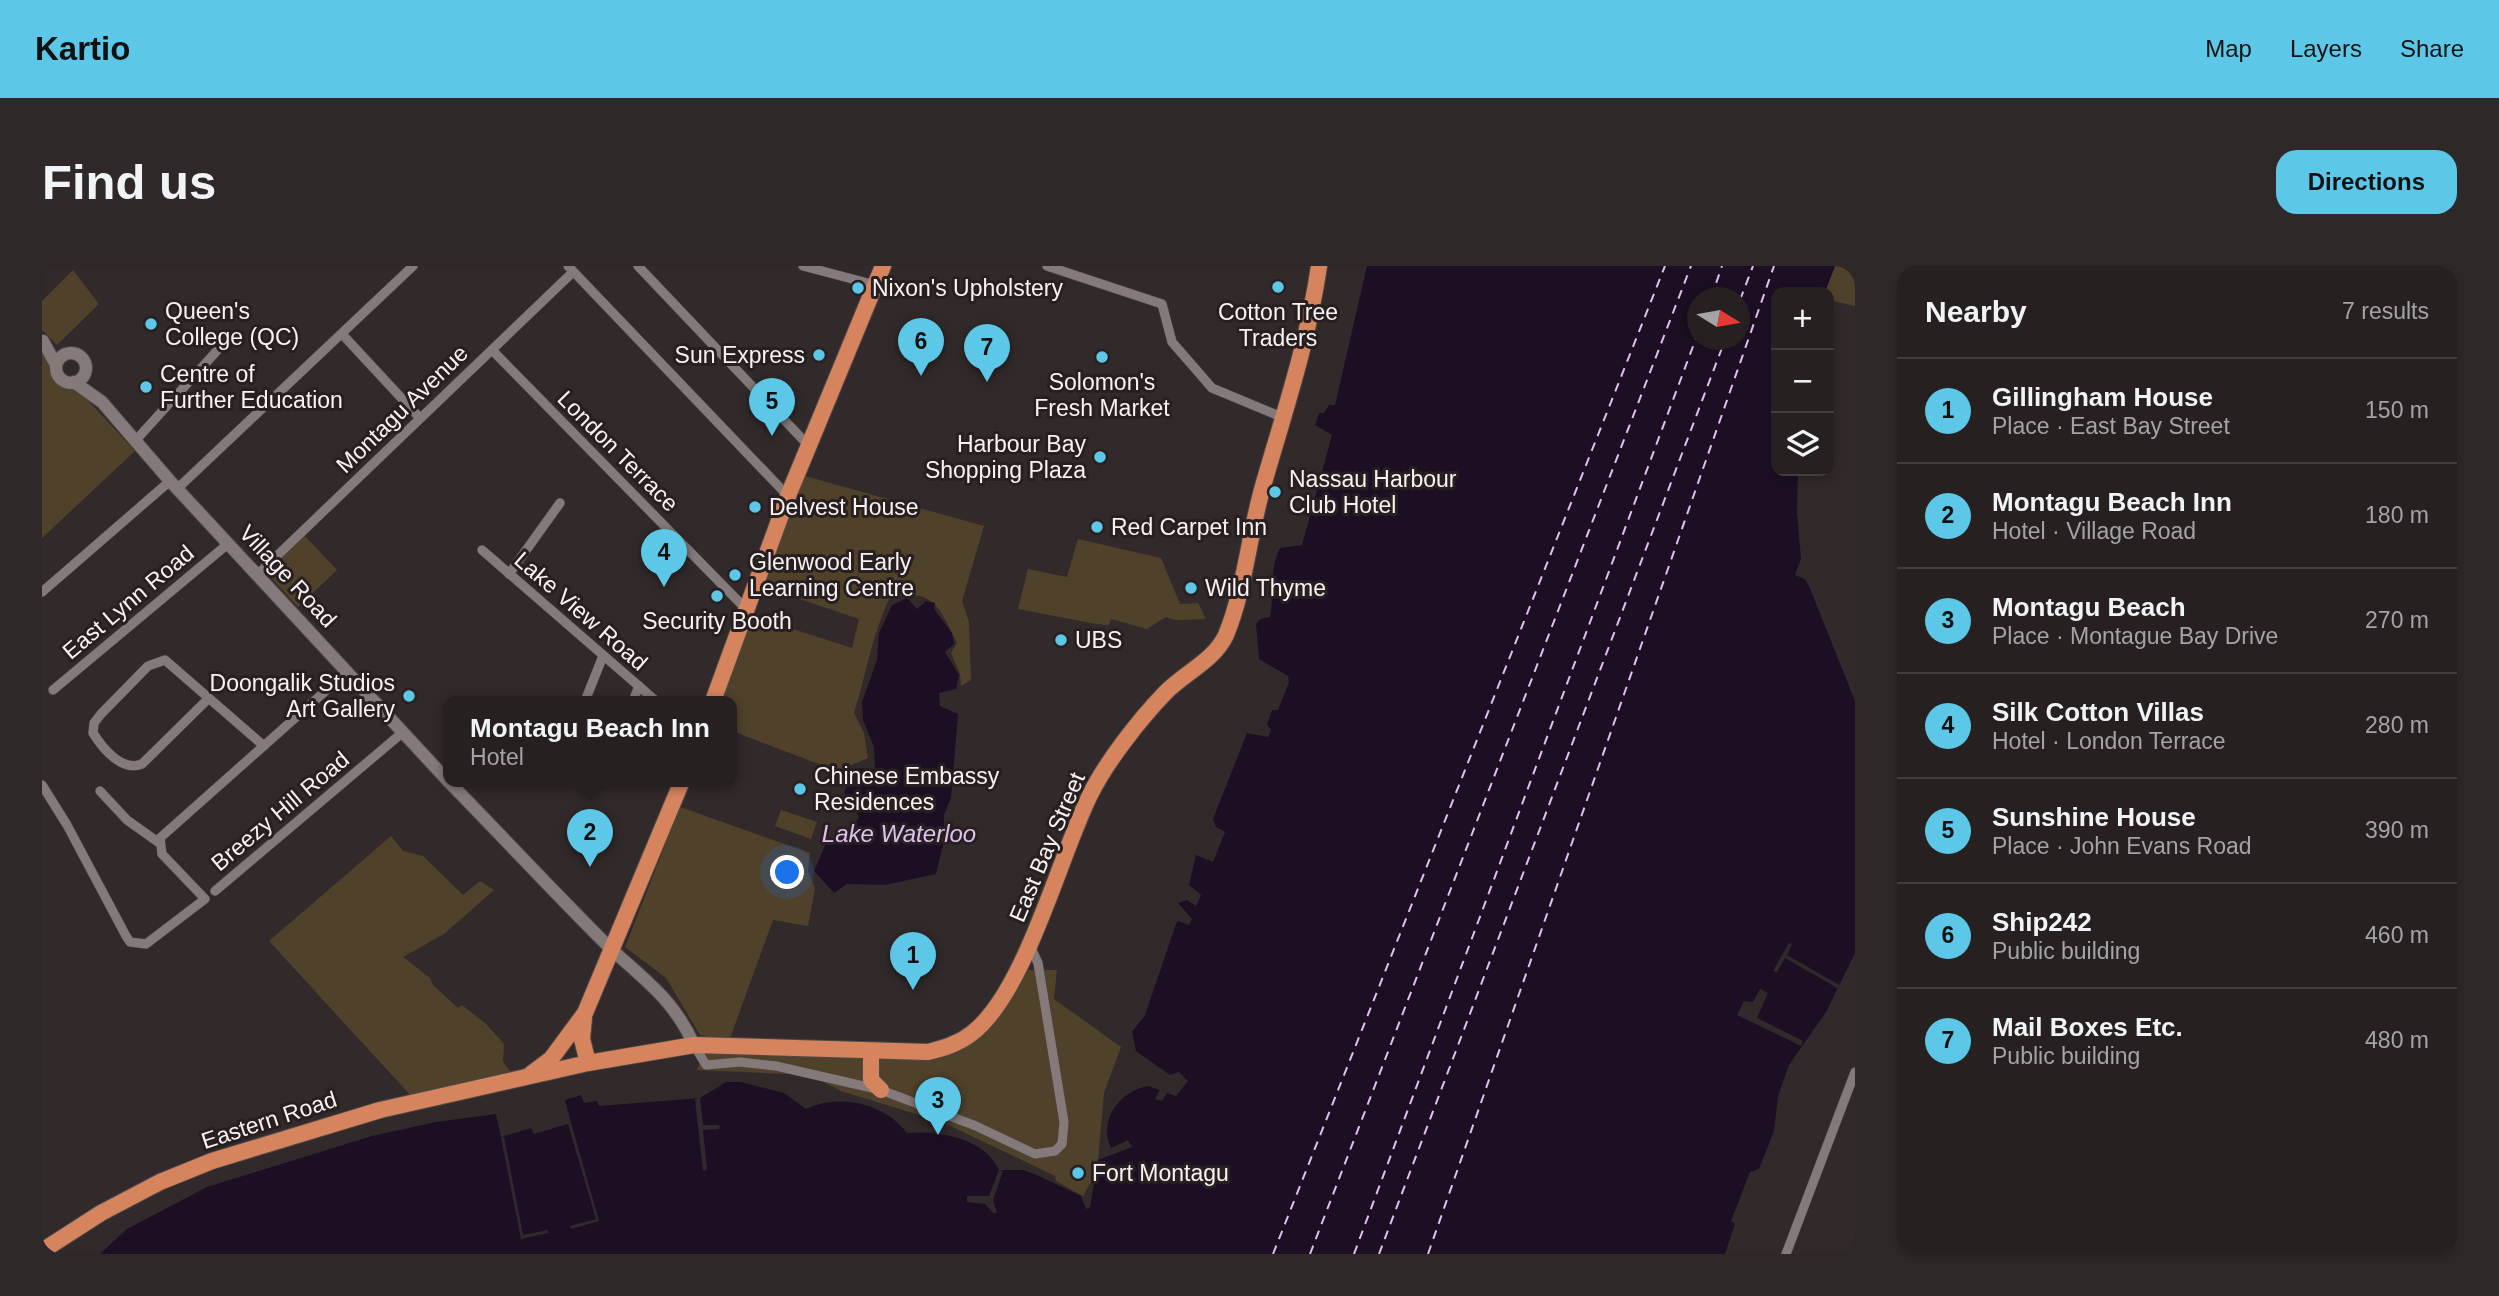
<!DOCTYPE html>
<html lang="en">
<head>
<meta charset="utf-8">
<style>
  body { margin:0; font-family:Arial,sans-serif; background:#2e2829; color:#f1f3f6 }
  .controls { position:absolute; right:21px; top:21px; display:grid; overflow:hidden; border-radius:14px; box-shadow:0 4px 10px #0003 }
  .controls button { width:63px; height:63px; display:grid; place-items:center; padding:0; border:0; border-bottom:2px solid #423e3e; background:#262020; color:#f1f3f6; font:35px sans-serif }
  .compass { position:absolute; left:1645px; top:21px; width:63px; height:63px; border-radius:50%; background:#262020; box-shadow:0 4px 10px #0003; rotate:101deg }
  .you { position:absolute; left:746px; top:607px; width:24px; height:24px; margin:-18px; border:5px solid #fff; border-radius:50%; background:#1a73e8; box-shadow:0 0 0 10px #1a73e833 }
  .badge { display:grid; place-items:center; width:46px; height:46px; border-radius:50%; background:#5dc7e8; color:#111; font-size:23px; font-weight:700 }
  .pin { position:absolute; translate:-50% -58px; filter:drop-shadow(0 2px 4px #0008) }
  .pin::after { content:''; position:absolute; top:37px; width:24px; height:21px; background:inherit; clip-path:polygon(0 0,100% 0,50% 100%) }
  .popup { position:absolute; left:401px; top:430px; width:294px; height:91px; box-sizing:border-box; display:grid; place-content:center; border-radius:14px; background:#262020; filter:drop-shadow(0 2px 5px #0005); font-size:23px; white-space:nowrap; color:#a4a3a5 }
  .popup b { font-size:26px; color:#f1f3f6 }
  .popup::after { content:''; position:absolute; left:50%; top:100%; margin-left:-14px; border:14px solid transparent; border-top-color:#262020 }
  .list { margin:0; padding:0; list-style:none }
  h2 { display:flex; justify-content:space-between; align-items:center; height:91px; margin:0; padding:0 28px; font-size:30px }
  h2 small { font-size:23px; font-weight:400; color:#a4a3a5 }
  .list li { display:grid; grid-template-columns:46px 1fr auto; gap:21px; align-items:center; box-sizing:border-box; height:105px; padding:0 28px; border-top:2px solid #423e3e }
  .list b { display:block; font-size:26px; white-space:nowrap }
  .list p { margin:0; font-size:23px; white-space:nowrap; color:#a4a3a5 }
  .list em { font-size:23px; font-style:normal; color:#a4a3a5 }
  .icon { flex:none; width:38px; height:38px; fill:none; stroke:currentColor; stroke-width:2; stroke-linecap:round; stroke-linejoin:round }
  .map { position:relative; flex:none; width:1813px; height:988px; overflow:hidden; border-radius:21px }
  header { display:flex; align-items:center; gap:42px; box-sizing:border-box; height:98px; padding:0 35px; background:#5dc7e8; color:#111 }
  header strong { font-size:33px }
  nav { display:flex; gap:38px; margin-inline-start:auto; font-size:24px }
  .intro { display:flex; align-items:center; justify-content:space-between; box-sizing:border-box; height:168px; padding:0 42px }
  h1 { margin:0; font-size:49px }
  .button { padding:18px 32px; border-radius:21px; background:#5dc7e8; color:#111; font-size:24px; font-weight:700 }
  main { display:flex; gap:42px; padding:0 42px }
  aside { flex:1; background:#262020; border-radius:21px; box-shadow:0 4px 10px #0003 }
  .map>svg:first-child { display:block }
  .green { fill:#50412b }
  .water { fill:#1c0f23; fill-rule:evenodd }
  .pier { fill:#322a2a }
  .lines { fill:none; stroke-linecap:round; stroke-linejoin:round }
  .ferry { stroke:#dfc0f0; stroke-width:2; stroke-dasharray:9 7; stroke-linecap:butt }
  .street-casing { stroke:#4f4849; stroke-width:10 }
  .secondary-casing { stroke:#4f4849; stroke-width:14 }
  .highway-casing { stroke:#4f4849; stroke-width:18 }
  .street { stroke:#847a7a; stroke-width:9 }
  .secondary { stroke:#847a7a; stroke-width:12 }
  .highway { stroke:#d6845d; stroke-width:16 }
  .poi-dot { fill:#5dc7e8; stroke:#282020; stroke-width:2.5 }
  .labels { text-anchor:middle; stroke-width:6; stroke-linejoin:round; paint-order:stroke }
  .poi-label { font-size:23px; fill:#f8f2f2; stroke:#282020; text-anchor:start }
  .street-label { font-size:23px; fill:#f8f2f2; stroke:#282020 }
  .water-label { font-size:24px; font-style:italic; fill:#dfc0f0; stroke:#282020 }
</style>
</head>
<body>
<header>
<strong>Kartio</strong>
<nav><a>Map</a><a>Layers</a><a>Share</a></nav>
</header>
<div class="intro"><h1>Find us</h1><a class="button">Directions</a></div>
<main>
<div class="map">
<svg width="1813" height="988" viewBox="0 0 1813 988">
  <rect width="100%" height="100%" fill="#322a2a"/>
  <g class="green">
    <path d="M1793,0H1813V40L1787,34V26H1783Z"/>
    <path d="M31,4L57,38L15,79L0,64V35Z"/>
    <path d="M0,85L93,185L0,272Z"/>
    <path d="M763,210L942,260L920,335L927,356L929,414L919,420L918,408L909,387L915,377C898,343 891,319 847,333C830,369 824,409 812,447L822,467L826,492L795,505L690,465V435H678L708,349L810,382L817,353L719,320Z"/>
    <path d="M263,270L295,304L256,341L224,306Z"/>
    <path d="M1036,273L1119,292L1138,338L1156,337L1164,353L1133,354L1124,351L1105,363L1069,353L1067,359L1054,358L976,343L986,303L1025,311Z"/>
    <path d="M638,541L768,587L766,606L773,622L766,660L731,654L687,775L658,769L624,712L583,681Z"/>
    <path d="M739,544L775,556L769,573L733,560Z"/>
    <path d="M349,570L361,585L381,590L421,629L438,615L452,624L402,668L361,691L388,712L391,719L416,742L420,739L444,758L462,778L461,795L470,809L370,831L227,675Z"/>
    <path d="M980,704H1015L1012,733L1079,781L1062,827L1055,905L1041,930L1014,915L1013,910L900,856L799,825L768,809L655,804L664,783L834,792L929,776Z"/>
  </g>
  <g class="water">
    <path d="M1325,0H1793L1783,26H1734V205H1756L1755,247L1759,293L1753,309L1763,313L1767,320L1813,435V687L1784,746L1747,799L1736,830L1732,865L1717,903L1708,906L1689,955L1693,958L1683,988H58L85,963L165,921L330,870L394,856L454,848L459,871L489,862L492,868L529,857L523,834L539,829L542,837L555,835L557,840L658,832L684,816H699L742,827L764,843C797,827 843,837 865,867C896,864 943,872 957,904H981L995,909L1039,930L1044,943L1048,941L1056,894L1090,881L1086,874L1069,882C1056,855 1077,825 1106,820L1118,824L1113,833L1120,835L1125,827L1134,830L1146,815L1137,806L1128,809L1094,785L1090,766L1103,749L1134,658L1136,655L1147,659L1150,653L1136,637L1145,634L1154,640L1159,629L1147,619L1154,589L1171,596L1183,566L1174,561L1171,553L1205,467L1226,471L1229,464L1225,458L1230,444H1236L1247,416L1246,410L1217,393L1214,358L1218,353L1228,351C1233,327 1226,306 1238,282L1260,279L1290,169L1273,159L1277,147H1282L1287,139H1293ZM1656,32H1698V74H1656Z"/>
    <path d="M865,332L875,343L884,335L893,337L892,343L910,367L912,378L903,386L917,409L914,423L897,427L898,440L916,448L909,532L902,549V575L894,608L843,619L805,618L792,627L772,605L785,575L811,560L817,551L802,527L811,502L833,503L832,481L821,454L820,436L835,394L837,367L850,339Z"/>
  </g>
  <g class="pier">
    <path d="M1747,677L1750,678L1745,689L1799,720L1797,723L1743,692L1735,706L1731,705Z"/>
    <path d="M1718,723L1726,727L1715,752L1761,775L1759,780L1695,749L1702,735L1711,736Z"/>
    <path d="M658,832L661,859H678L677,863L661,864L665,904L661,905L653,833Z"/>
    <path d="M529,857L557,955L529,963L528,960L554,953L526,858Z"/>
    <path d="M459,871H462L481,969L506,964V967L479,973Z"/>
    <path d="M957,904L961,905L951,934L955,947H951L943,938L925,936V930H947Z"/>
  </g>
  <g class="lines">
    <g class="ferry">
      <path d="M1669,32L1680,0"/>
      <path d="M1698,34L1711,0"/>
      <path d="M1231,988L1623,0"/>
      <path d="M1268,988L1649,0"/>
      <path d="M1312,988L1656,67"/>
      <path d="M1337,988L1683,74"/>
      <path d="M1386,988L1732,0"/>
    </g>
    <defs>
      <g id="street">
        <path d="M526,0L746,230"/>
        <path d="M596,0L766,179"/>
        <path d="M761,0L833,19"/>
        <path d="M1005,0L1120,38L1130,76L1170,122L1242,152"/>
        <path d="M300,68L377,151"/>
        <path d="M450,84L704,343"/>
        <path d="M94,174L182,77"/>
        <path d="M136,222L371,0"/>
        <path d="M440,284L614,435"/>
        <path d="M216,308L531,6"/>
        <path d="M467,308L518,237"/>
        <path d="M0,326L128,215"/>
        <path d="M11,424L187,277"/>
        <path d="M166,433L100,498C80,506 61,483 51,467L52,457L59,448L106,400L123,394L222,480"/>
        <path d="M543,435L561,390"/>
        <path d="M591,435L597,420"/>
        <path d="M0,519L25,559L84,670L88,676L104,678L163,633L120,588L118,572L306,405"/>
        <path d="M58,525L85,554L116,576"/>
        <path d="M173,625L360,467"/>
        <path d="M652,779L664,799L698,796L734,800L839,824L934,860L993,888L1013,885L1020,878L1022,856L996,697L988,680"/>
        <path d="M1744,988L1813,806"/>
      </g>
      <g id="secondary">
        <path d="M1,75L14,99"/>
        <circle cx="29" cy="102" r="15"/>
        <path d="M32,116L60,136L128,215L406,515"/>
        <path d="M406,515C458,568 508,622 560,674C597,711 630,729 652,779"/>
      </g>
      <g id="highway">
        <path d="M671,435L746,230L841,0"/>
        <path d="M542,752L540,773L546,797"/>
        <path d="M829,786V814L839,824"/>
        <path d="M489,808L509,793L543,747L640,515"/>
        <path d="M0,985L59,947L118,916L170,895L338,844L546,797L652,779L886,786C902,782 916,778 929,768C983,728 1017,591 1048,529C1064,496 1098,453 1123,427C1142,407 1172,395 1184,369C1203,323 1207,268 1221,220C1242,147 1266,76 1277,0"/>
      </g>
    </defs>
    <use href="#street" class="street-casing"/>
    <use href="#secondary" class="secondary-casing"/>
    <use href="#highway" class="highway-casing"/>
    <use href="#street" class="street"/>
    <use href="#secondary" class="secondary"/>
    <use href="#highway" class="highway"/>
  </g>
  <g class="poi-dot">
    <circle cx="1236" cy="21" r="7"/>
    <circle cx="816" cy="22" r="7"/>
    <circle cx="109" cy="58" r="7"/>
    <circle cx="777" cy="89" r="7"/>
    <circle cx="1060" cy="91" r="7"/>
    <circle cx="104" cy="121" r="7"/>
    <circle cx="1058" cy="191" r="7"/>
    <circle cx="1233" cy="226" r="7"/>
    <circle cx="713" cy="241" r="7"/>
    <circle cx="1055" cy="261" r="7"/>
    <circle cx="693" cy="309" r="7"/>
    <circle cx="1149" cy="322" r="7"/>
    <circle cx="675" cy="330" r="7"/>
    <circle cx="1019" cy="374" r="7"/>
    <circle cx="367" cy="430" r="7"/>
    <circle cx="758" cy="523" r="7"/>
    <circle cx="1036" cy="907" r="7"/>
  </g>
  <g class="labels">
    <g class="poi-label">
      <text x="830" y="30">Nixon's Upholstery</text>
      <text x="123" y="53">Queen's<tspan x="123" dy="26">College (QC)</tspan></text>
      <text x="1236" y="54" text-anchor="middle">Cotton Tree<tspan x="1236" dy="26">Traders</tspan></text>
      <text x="763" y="97" text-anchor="end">Sun Express</text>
      <text x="118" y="116">Centre of<tspan x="118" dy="26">Further Education</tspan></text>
      <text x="1060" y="124" text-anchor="middle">Solomon's<tspan x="1060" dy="26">Fresh Market</tspan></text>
      <text x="1044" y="186" text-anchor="end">Harbour Bay<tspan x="1044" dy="26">Shopping Plaza</tspan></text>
      <text x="1247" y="221">Nassau Harbour<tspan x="1247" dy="26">Club Hotel</tspan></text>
      <text x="727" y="249">Delvest House</text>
      <text x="1069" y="269">Red Carpet Inn</text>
      <text x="707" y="304">Glenwood Early<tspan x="707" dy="26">Learning Centre</tspan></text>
      <text x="1163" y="330">Wild Thyme</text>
      <text x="675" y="363" text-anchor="middle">Security Booth</text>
      <text x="1033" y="382">UBS</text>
      <text x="353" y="425" text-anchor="end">Doongalik Studios<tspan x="353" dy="26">Art Gallery</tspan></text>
      <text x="772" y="518">Chinese Embassy<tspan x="772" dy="26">Residences</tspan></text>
      <text x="1050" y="915">Fort Montagu</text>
    </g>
    <g class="street-label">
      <text transform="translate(360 143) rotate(-44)" y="8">Montagu Avenue</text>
      <text transform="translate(576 185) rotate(45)" y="8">London Terrace</text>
      <text transform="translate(246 310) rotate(47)" y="8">Village Road</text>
      <text transform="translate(86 336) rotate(-40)" y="8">East Lynn Road</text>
      <text transform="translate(539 345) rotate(41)" y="8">Lake View Road</text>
      <text transform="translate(238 545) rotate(-40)" y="8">Breezy Hill Road</text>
      <text transform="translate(1005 581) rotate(-67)" y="8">East Bay Street</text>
      <text transform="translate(227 854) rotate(-18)" y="8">Eastern Road</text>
    </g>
    <g class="water-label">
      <text x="857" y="576">Lake Waterloo</text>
    </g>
  </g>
</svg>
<div class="controls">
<button>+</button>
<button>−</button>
<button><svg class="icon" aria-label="layers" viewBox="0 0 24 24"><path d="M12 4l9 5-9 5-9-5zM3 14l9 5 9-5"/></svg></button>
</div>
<svg class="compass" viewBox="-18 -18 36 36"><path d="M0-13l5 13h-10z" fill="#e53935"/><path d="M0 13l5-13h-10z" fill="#a4a3a5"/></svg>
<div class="you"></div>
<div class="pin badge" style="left:871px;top:724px">1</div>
<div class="pin badge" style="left:548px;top:601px">2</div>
<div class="popup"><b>Montagu Beach Inn</b>Hotel</div>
<div class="pin badge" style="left:896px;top:869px">3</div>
<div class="pin badge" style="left:622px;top:321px">4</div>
<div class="pin badge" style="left:730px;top:170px">5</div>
<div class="pin badge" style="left:879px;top:110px">6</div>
<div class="pin badge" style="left:945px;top:116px">7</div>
</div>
<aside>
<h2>Nearby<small>7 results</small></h2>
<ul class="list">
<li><span class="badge">1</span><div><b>Gillingham House</b><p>Place · East Bay Street</p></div><em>150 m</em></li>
<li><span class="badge">2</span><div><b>Montagu Beach Inn</b><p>Hotel · Village Road</p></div><em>180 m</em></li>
<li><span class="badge">3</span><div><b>Montagu Beach</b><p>Place · Montague Bay Drive</p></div><em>270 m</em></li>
<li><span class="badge">4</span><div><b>Silk Cotton Villas</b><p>Hotel · London Terrace</p></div><em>280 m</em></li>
<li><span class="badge">5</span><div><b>Sunshine House</b><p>Place · John Evans Road</p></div><em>390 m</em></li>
<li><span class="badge">6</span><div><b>Ship242</b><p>Public building</p></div><em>460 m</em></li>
<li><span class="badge">7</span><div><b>Mail Boxes Etc.</b><p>Public building</p></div><em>480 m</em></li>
</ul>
</aside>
</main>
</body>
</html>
